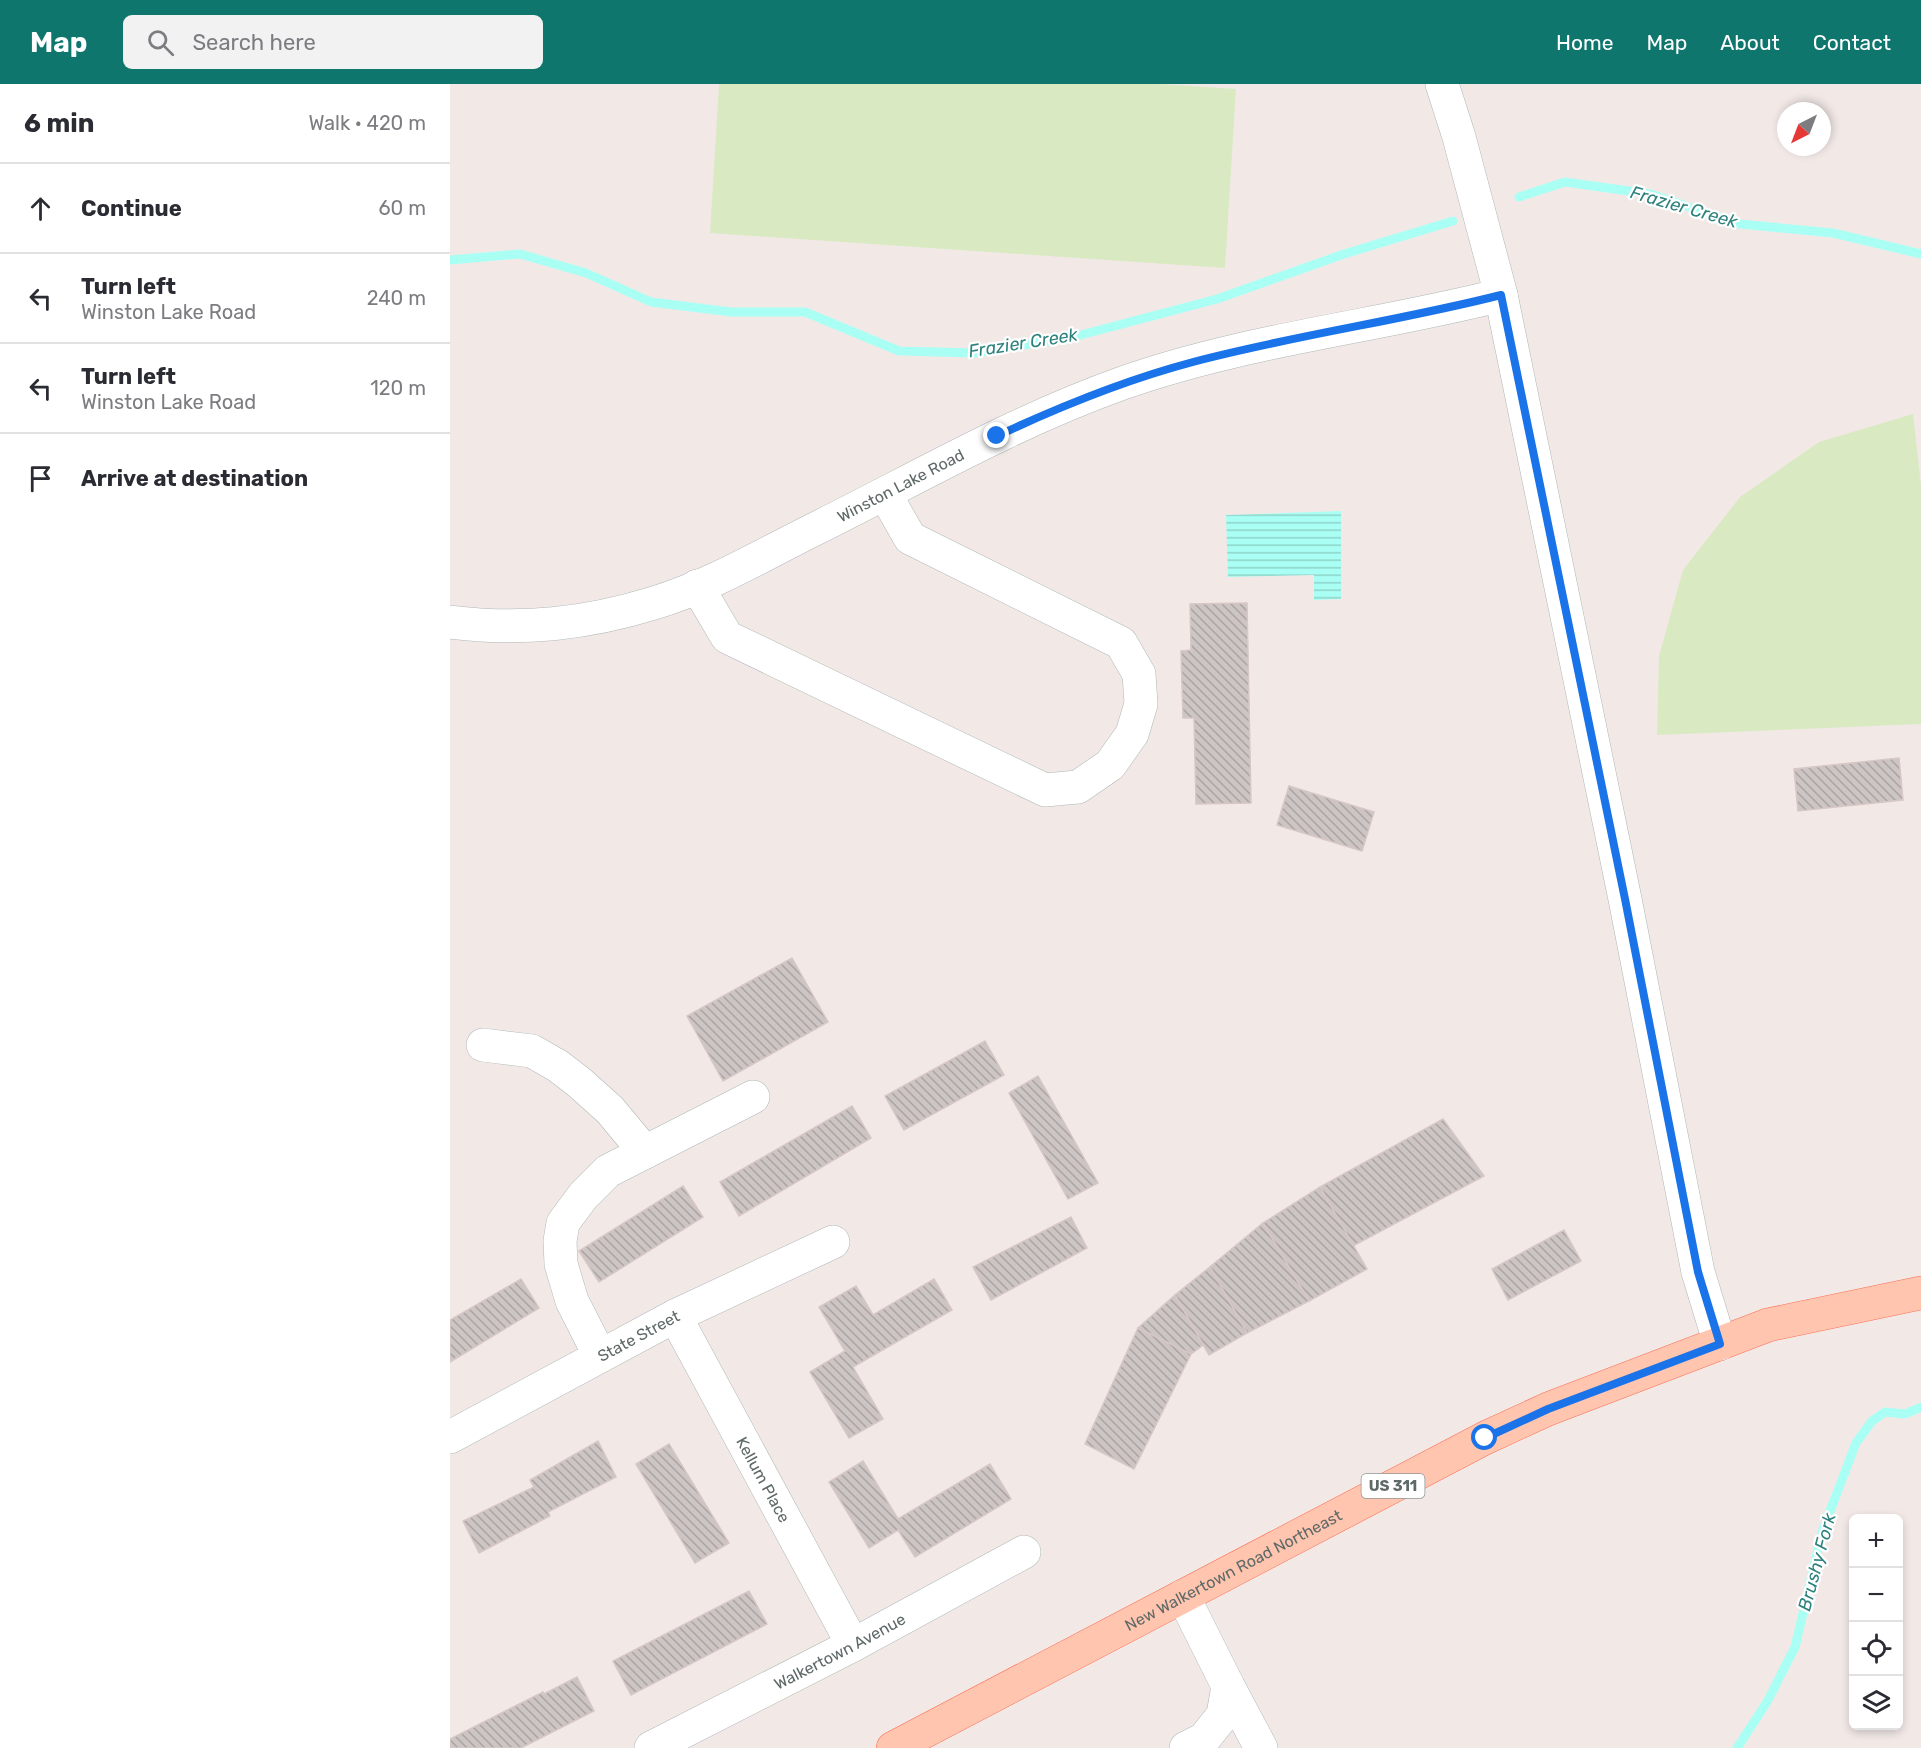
<!DOCTYPE html>
<html lang="en">
<head>
<meta charset="utf-8">
<style>
  body { margin:0; font-family:Rubik,sans-serif; background:#f2f2f3; color:#2b2b33 }
  .controls { position:absolute; right:18px; bottom:18px; display:grid; overflow:hidden; border-radius:9px; box-shadow:0 3px 9px #0003 }
  .controls button { width:54px; height:54px; display:grid; place-items:center; padding:0; border:0; border-bottom:2px solid #e1e1e2; background:#fff; color:#2b2b33; font:30px sans-serif }
  .compass { position:absolute; left:1327px; top:18px; width:54px; height:54px; border-radius:50%; background:#fff; box-shadow:0 3px 9px #0003; rotate:222deg }
  .stop { position:absolute; width:18px; height:18px; margin:-14px; border:4px solid #1a73e8; border-radius:50%; background:#fff }
  .stop.end { background:#1a73e8; border-color:#fff; box-shadow:0 2px 6px #0008 }
  .list { margin:0; padding:0; list-style:none }
  h2 { display:flex; justify-content:space-between; align-items:center; height:78px; margin:0; padding:0 24px; font-size:26px }
  h2 small { font-size:20px; font-weight:400; color:#7c7c81 }
  .list li { display:grid; grid-template-columns:39px 1fr auto; gap:18px; align-items:center; box-sizing:border-box; height:90px; padding:0 24px; border-top:2px solid #e1e1e2 }
  .list b { display:block; font-size:22px; white-space:nowrap }
  .list p { margin:0; font-size:20px; white-space:nowrap; color:#7c7c81 }
  .list em { font-size:20px; font-style:normal; color:#7c7c81 }
  .icon { flex:none; width:33px; height:33px; fill:none; stroke:currentColor; stroke-width:2; stroke-linecap:round; stroke-linejoin:round }
  .map { position:relative; flex:none; width:1471px; height:1664px; overflow:hidden }
  header { display:flex; align-items:center; gap:36px; box-sizing:border-box; height:84px; padding:0 30px; background:#0f766e; color:#fff }
  header strong { font-size:28px }
  nav { display:flex; gap:33px; margin-inline-start:auto; font-size:21px }
  .search { width:420px; height:54px; background:#f2f2f3; display:flex; align-items:center; gap:15px; box-sizing:border-box; padding:0 21px; border-radius:9px; color:#7c7c81; font-size:22px }
  main { display:flex }
  aside { flex:1; background:#fff }
  .map>svg:first-child { display:block }
  .green { fill:#d9eac2 }
  .water { fill:url(#water-rules) }
  .lines { fill:none; stroke-linecap:round; stroke-linejoin:round }
  .stream { stroke:#aafff4; stroke-width:9 }
  .building { fill:url(#building-back-hatch); stroke:#d7c7c5; stroke-width:1.5 }
  .minor-casing { stroke:#afb8b7; stroke-width:34 }
  .major-casing { stroke:#fc6f55; stroke-width:34 }
  .minor { stroke:#fff; stroke-width:33 }
  .major { stroke:#ffc5af; stroke-width:33 }
  .route { stroke:#1a73e8; stroke-width:8 }
  .labels { text-anchor:middle; stroke-width:4.5; stroke-linejoin:round; paint-order:stroke }
  .shield { fill:#fff; stroke:#8e9695; stroke-width:1.5 }
  .shield-label { font-size:15px; font-weight:bold; fill:#5e6968 }
  .street-label { font-size:16px; fill:#5e6968; stroke:#fff }
  .water-label { font-size:18px; font-style:italic; fill:#2e827e; stroke:#fff }
</style>
</head>
<body>
<header>
<strong>Map</strong>
<div class="search"><svg class="icon" aria-label="search" viewBox="0 0 24 24"><circle cx="10" cy="10" r="6"/><path d="M15 15l6 6"/></svg>Search here</div>
<nav><a>Home</a><a>Map</a><a>About</a><a>Contact</a></nav>
</header>
<main>
<aside>
<h2>6 min<small>Walk · 420 m</small></h2>
<ul class="list">
<li><svg class="icon" aria-label="ahead" viewBox="0 0 24 24"><path d="M12 20V5M6 11l6-6 6 6"/></svg><div><b>Continue</b></div><em>60 m</em></li>
<li><svg class="icon" aria-label="left" viewBox="0 0 24 24"><path d="M17 20v-9H6M10 6l-5 5 5 5"/></svg><div><b>Turn left</b><p>Winston Lake Road</p></div><em>240 m</em></li>
<li><svg class="icon" aria-label="left" viewBox="0 0 24 24"><path d="M17 20v-9H6M10 6l-5 5 5 5"/></svg><div><b>Turn left</b><p>Winston Lake Road</p></div><em>120 m</em></li>
<li><svg class="icon" aria-label="arrive" viewBox="0 0 24 24"><path d="M6 21V4h12l-3 4 3 4H6"/></svg><div><b>Arrive at destination</b></div></li>
</ul>
</aside>
<div class="map">
<svg width="1471" height="1664" viewBox="0 0 1471 1664">
  <defs>
    <pattern id="water-rules" width="6" height="5" patternUnits="userSpaceOnUse" patternTransform="scale(1.5)"><rect width="6" height="5" fill="#aafff4"/><path d="M0 2.5h6" fill="none" stroke="#8ed2c9"/></pattern>
    <pattern id="building-back-hatch" width="6" height="6" patternUnits="userSpaceOnUse" patternTransform="scale(1.5)"><rect width="6" height="6" fill="#cdc5c4"/><path d="M-1 5l2 2M0 0l6 6M5-1l2 2" fill="none" stroke="#aaa4a3"/></pattern>
  </defs>
  <rect width="100%" height="100%" fill="#f2e9e7"/>
  <g class="green">
    <path d="M269,0H710L786,5L775,184L260,149Z"/>
    <path d="M1463,330L1471,401V640L1207,651L1209,572L1233,486L1290,413L1369,358Z"/>
  </g>
  <path class="water" d="M891,427V515L864,516V491L778,493L776,431Z"/>
  <g class="lines">
    <g class="stream">
      <path d="M1069,113L1115,98L1200,110L1290,140L1383,149L1471,170"/>
      <path d="M0,176L70,170L136,189L201,218L281,228H355L449,267L525,269L623,253L767,215L894,170L1003,137"/>
      <path d="M1287,1664L1317,1618L1345,1563L1372,1448L1406,1359L1422,1337L1435,1328L1455,1330L1471,1323"/>
    </g>
  </g>
  <g class="building">
    <path d="M797,519L801,719L746,720L744,634H733L731,567L741,566L740,520Z"/>
    <path d="M1449,674L1453,716L1348,727L1344,685Z"/>
    <path d="M839,702L924,728L912,767L827,741Z"/>
    <path d="M342,874L378,938L273,997L237,932Z"/>
    <path d="M535,957L554,991L454,1046L435,1012Z"/>
    <path d="M588,992L648,1099L618,1115L559,1009Z"/>
    <path d="M402,1022L421,1054L289,1132L270,1098Z"/>
    <path d="M993,1035L1034,1092L903,1162L870,1103Z"/>
    <path d="M233,1102L253,1133L149,1198L129,1167Z"/>
    <path d="M870,1103L917,1185L859,1217L813,1139Z"/>
    <path d="M621,1133L637,1164L541,1216L523,1183Z"/>
    <path d="M813,1139L859,1217L797,1249L760,1183Z"/>
    <path d="M1114,1146L1131,1177L1058,1216L1042,1185Z"/>
    <path d="M760,1183L797,1249L759,1271L725,1211Z"/>
    <path d="M71,1195L89,1224L0,1278V1236Z"/>
    <path d="M484,1195L502,1226L403,1283L433,1335L399,1354L360,1288L395,1267L369,1223L406,1202L423,1231Z"/>
    <path d="M725,1211L753,1261L741,1270L688,1244Z"/>
    <path d="M688,1244L741,1270L684,1385L635,1360Z"/>
    <path d="M148,1357L166,1393L98,1428L100,1432L29,1469L13,1437L84,1403L80,1396Z"/>
    <path d="M219,1360L279,1459L245,1479L186,1380Z"/>
    <path d="M413,1377L448,1435L540,1380L561,1415L465,1473L448,1446L419,1464L379,1398Z"/>
    <path d="M299,1507L317,1540L181,1611L163,1577Z"/>
    <path d="M127,1593L144,1627L71,1664H0V1655L93,1608L94,1610Z"/>
  </g>
  <g class="lines">
    <defs>
      <g id="minor">
        <path d="M992,0L1009,53L1051,211L1175,815L1248,1188L1270,1260"/>
        <path d="M247,502L277,553L595,706L628,703L660,681L682,650L691,620L689,590L671,559L460,454L435,410"/>
        <path id="s1" d="M0,538C71,547 136,540 204,519C261,502 314,470 367,444C467,394 564,338 670,300C793,256 925,243 1051,211"/>
        <path d="M33,961L82,967L108,982L130,999L160,1026L195,1068"/>
        <path id="s2" d="M225,1232L403,1561"/>
        <path d="M150,1272L122,1217L111,1180L110,1157L113,1139L133,1112L158,1087L303,1013"/>
        <path id="s3" d="M0,1353L225,1232L383,1158"/>
        <path d="M733,1512L778,1602L773,1631L754,1655L736,1664"/>
        <path d="M778,1602L811,1664"/>
        <path id="s4" d="M201,1664L403,1561L574,1468"/>
      </g>
      <g id="major">
        <path id="s5" d="M443,1664L1035,1354L1098,1325L1318,1241L1471,1209"/>
      </g>
    </defs>
    <use href="#minor" class="minor-casing"/>
    <use href="#major" class="major-casing"/>
    <use href="#minor" class="minor"/>
    <use href="#major" class="major"/>
  </g>
  <g class="lines">
    <path class="route" d="M547,352C611,322 675,296 743,278C845,251 949,237 1051,211L1175,815L1248,1188L1270,1260L1098,1325L1035,1354"/>
  </g>
  <g class="labels">
    <rect class="shield" x="911.5" y="1390" width="63" height="24" rx="4.5"/>
    <g class="shield-label">
      <text x="943" y="1407">US 311</text>
    </g>
    <g class="street-label">
      <text dy="6" stroke="none"><textPath href="#s1" startOffset="480">Winston Lake Road</textPath></text>
      <text dy="6" stroke="none"><textPath href="#s3" startOffset="214">State Street</textPath></text>
      <text dy="6" stroke="none"><textPath href="#s2" startOffset="186">Kellum Place</textPath></text>
      <text dy="6" stroke="none"><textPath href="#s5" startOffset="384">New Walkertown Road Northeast</textPath></text>
      <text dy="6" stroke="none"><textPath href="#s4" startOffset="212">Walkertown Avenue</textPath></text>
    </g>
    <g class="water-label">
      <text transform="translate(1234 123) rotate(16)" y="6">Frazier Creek</text>
      <text transform="translate(573 259) rotate(-9)" y="6">Frazier Creek</text>
      <text transform="translate(1367 1478) rotate(-75)" y="6">Brushy Fork</text>
    </g>
  </g>
</svg>
<div class="controls">
<button>+</button>
<button>−</button>
<button><svg class="icon" aria-label="locate" viewBox="0 0 24 24"><circle cx="12" cy="12" r="6"/><path d="M12 2v4M12 18v4M2 12h4M18 12h4"/></svg></button>
<button><svg class="icon" aria-label="layers" viewBox="0 0 24 24"><path d="M12 4l9 5-9 5-9-5zM3 14l9 5 9-5"/></svg></button>
</div>
<svg class="compass" viewBox="-18 -18 36 36"><path d="M0-13l5 13h-10z" fill="#e53935"/><path d="M0 13l5-13h-10z" fill="#7c7c81"/></svg>
<div class="stop" style="left:1035px;top:1354px"></div>
<div class="stop end" style="left:547px;top:352px"></div>
</div>
</main>
</body>
</html>
